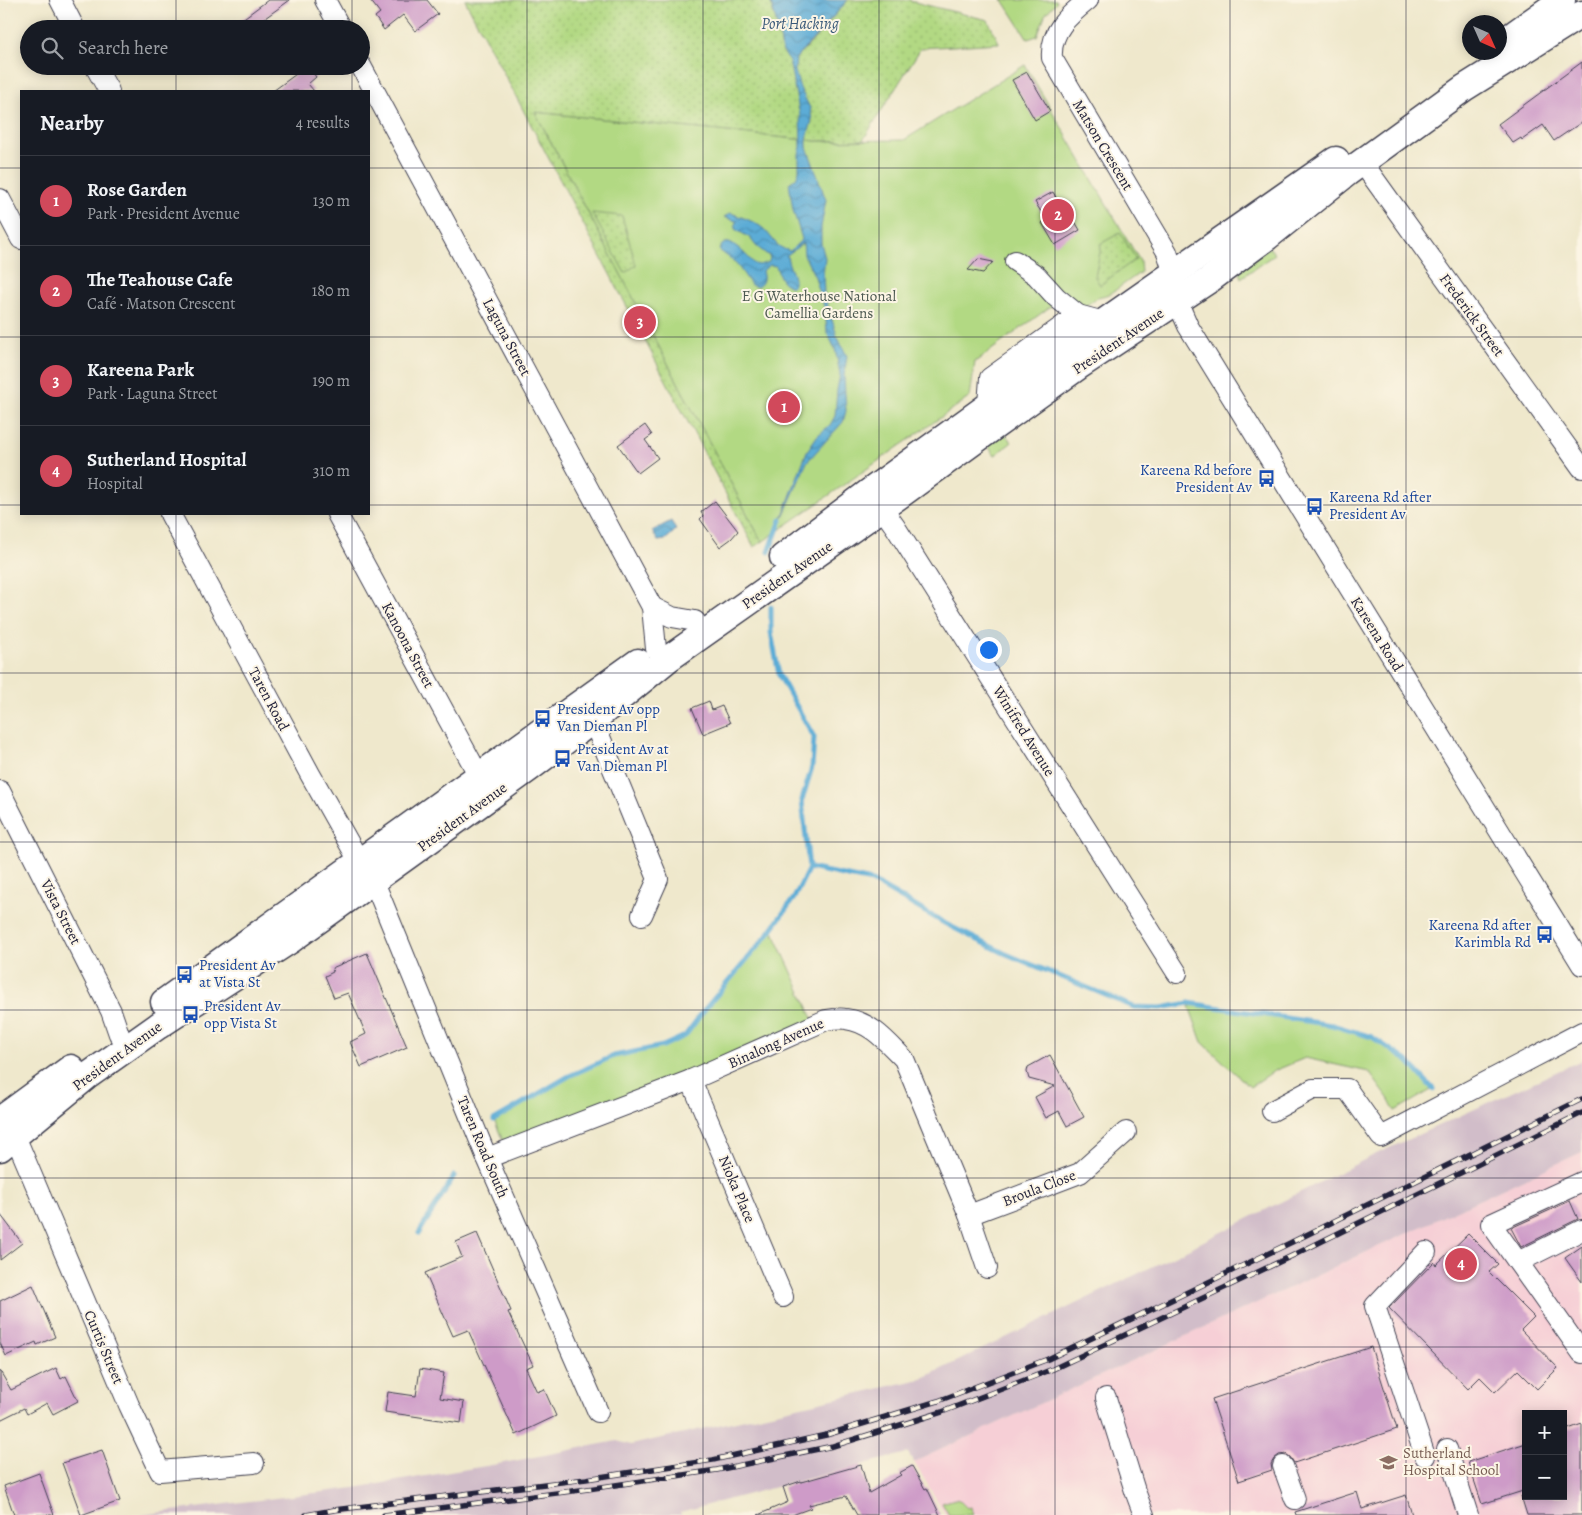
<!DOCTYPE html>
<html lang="en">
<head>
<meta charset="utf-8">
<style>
  body { margin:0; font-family:Alegreya,serif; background:#242831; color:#f1f3f6 }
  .controls { position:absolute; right:15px; bottom:15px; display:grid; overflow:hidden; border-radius:0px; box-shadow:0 2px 12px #0003 }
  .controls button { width:45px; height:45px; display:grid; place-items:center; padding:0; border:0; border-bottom:1px solid #363941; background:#171b24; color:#f1f3f6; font:25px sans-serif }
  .compass { position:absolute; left:1462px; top:15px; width:45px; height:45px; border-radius:50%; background:#171b24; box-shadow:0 2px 12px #0003; rotate:135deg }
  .you { position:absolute; left:988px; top:649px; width:18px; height:18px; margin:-12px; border:4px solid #fff; border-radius:50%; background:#1a73e8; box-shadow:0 0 0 8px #1a73e833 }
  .badge { display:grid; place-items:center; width:32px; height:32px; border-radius:50%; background:#d1495b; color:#fff; font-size:16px; font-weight:700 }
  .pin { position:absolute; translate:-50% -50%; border:2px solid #fff; box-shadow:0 1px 5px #0006 }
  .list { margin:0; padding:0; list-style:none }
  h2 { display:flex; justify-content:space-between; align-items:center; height:65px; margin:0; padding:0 20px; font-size:21px }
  h2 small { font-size:16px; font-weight:400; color:#9ea1a6 }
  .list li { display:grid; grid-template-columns:32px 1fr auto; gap:15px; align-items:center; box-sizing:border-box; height:90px; padding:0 20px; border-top:1px solid #363941 }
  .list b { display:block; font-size:19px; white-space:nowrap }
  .list p { margin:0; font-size:16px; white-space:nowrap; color:#9ea1a6 }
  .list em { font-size:16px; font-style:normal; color:#9ea1a6 }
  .icon { flex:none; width:28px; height:28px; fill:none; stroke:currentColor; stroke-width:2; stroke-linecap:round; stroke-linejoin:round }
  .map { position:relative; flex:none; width:1582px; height:1515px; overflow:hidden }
  .search { position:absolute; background:#171b24; box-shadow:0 2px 12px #0003; left:20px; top:20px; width:350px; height:55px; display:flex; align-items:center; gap:12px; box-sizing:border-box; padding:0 18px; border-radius:28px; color:#9ea1a6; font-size:19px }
  .panel { position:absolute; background:#171b24; box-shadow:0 2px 12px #0003; left:20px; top:90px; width:350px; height:425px; border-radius:0px }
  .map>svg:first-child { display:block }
  .built { fill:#f6cfd6; fill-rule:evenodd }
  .railway { fill:#d1bdc9 }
  .green { fill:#b2d983; stroke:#6a7e5f }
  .park { fill:url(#park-dots); stroke:#6a7e5f }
  .water { fill:url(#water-waves); stroke:#3f6788 }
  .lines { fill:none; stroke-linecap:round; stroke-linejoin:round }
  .stream { stroke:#5cacd6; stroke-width:5 }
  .building { fill:#ce9bc8 }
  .minor-casing { stroke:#414051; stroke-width:22 }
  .major-casing { stroke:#414051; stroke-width:29 }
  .minor { stroke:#fff; stroke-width:20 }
  .major { stroke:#fff; stroke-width:26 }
  .rail-casing { stroke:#22223b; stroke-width:5.5 }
  .rail { stroke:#fcf5e5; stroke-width:4; stroke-dasharray:11; stroke-linecap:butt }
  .grid { fill:none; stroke:#22223b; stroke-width:1; stroke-opacity:0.55 }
  .labels { text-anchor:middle; stroke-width:4; stroke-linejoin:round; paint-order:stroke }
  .street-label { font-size:15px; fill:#22223b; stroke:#fcf5e5 }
  .park-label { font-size:15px; fill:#4d5951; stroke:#fcf5e5 }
  .transit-label { font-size:15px; fill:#164399; stroke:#fcf5e5; text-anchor:start }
  .education-label { font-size:15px; fill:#785e54; stroke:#fcf5e5; text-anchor:start }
  .water-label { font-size:16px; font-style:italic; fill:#395979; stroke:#fcf5e5 }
</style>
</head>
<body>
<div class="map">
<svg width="1582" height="1515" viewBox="0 0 1582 1515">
  <defs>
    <pattern id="park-dots" width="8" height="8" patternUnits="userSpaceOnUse" patternTransform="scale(1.25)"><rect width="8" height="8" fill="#b2d983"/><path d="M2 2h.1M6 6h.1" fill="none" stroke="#99ba72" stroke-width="1.8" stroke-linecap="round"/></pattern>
    <pattern id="water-waves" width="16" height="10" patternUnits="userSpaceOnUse" patternTransform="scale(1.25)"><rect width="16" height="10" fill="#5cacd6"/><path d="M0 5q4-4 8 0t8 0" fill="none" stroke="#4c8caf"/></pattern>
  </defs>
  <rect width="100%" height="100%" fill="#fcf5e5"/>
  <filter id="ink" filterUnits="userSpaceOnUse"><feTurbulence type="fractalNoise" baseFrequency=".02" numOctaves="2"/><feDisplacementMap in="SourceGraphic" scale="10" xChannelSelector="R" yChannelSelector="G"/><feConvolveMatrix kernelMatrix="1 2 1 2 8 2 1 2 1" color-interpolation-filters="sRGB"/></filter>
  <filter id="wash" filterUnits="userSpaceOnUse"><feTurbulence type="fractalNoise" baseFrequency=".0096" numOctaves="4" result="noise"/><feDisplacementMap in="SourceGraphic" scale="20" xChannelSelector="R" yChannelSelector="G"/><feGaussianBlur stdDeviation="1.12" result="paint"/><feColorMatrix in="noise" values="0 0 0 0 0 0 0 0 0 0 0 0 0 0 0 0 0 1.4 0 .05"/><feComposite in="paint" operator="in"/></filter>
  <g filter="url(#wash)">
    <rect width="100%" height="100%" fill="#efe8cc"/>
    <path class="built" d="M1582,1152V1515H946L914,1462ZM1526,1414H1563V1496H1526Z"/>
    <path class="railway" d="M1582,1060V1152L914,1462L907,1453L680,1512L681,1515H140L354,1488L498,1464L617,1441L631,1445L921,1379L1170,1258L1374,1155Z"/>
    <g class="green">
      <path d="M1002,0H1056L1057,1L1045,15L1037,36L1028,39L1005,3Z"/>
      <path d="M1025,65L1140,261L1141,272L1110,294L1098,297L1084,307L1062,298L975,362L970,397L762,542L535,112L816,141L904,140Z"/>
      <path d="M1269,247L1275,254L1241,278L1238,269Z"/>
      <path d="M1005,434L1012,442L1011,443L994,456L989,447L990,444Z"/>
      <path d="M772,929L816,1025L507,1150L494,1120L569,1076L614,1056L663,1046L685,1036L705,1009Z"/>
      <path d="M1201,1005L1332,1025L1372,1037L1409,1062L1433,1089L1395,1111L1388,1098L1369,1072L1305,1058L1274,1071L1250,1087L1202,1042L1189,1006Z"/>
      <path d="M955,1499L959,1500L967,1508L971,1507L973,1515H949L942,1503Z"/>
    </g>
    <g class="park">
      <path d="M465,0H770L779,31L782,50L794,60L809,45L848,0H911L910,1L988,20L999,43L921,48L863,140L816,141L535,112L762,542L754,547Z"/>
      <path d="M592,213L622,216L636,265L625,273Z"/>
      <path d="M1120,233L1136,259L1100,285L1095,277L1101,247L1100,244Z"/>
    </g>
    <g class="water">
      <path d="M770,0H848L796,58L795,71L800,88L810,108L812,120L807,139V147L826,200L821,227V243L825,258L823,274L824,293L837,336L847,356L844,376L846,411L843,422L807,462L779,526L807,451L817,436L830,425L835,416L837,390L840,374L835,349L827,332L825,310L815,277L804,255L803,243L787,255C788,267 795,273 794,284L791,287C781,283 779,275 776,266L770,265L762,271C764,278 764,283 757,287L751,285L736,263L719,250C727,230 747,257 755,264L759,265L769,262L770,257L756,246L750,238L735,229L736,221L724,217L731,213C741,217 751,220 760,226C773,235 773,247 790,251L802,239L793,210L789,183L796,178L799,171V154L801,147L800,115L789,61L782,50L779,31Z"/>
      <path d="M671,521L676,530L665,540L658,541L652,531Z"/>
    </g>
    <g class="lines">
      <g class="stream">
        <path d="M769,552L781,520"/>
        <path d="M809,868L872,881L946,924L1004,953L1134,1007L1161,1008L1189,1003L1332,1025L1372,1037L1409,1062L1433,1089"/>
        <path d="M494,1120L569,1076L614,1056L663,1046L685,1036L705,1009L766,937L794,898L809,868L802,800L812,767L814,737L779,675L771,632V607"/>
        <path d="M419,1233L454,1176"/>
      </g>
    </g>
    <g id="blocks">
      <g class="building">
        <path d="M268,0H290L265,18L272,29H229Z"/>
        <path d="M370,0H427L438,14L415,31L403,15L384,30L375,17L380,13Z"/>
        <path d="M1582,62V122L1554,141L1543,125L1522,140L1521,138L1513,143L1498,124Z"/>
        <path d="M307,66H308L316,77L308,84L314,91H273Z"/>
        <path d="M1027,72L1050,111L1035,120L1012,80Z"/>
        <path d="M1053,192L1063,210L1067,208L1080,230L1055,245L1042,223L1046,220L1035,202Z"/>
        <path d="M978,259L993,262L983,273L968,270Z"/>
        <path d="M645,425L652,435L645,440L658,458L638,473L618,445Z"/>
        <path d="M715,501L738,531L731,539L720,547L700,519L703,516L701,512Z"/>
        <path d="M709,701L712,710L722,706L730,723L703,734L692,708Z"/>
        <path d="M367,953L407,1047L361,1067L350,1042L366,1034L348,993L334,998L325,976L333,972L332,968Z"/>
        <path d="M1050,1055L1084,1117L1067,1126L1059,1111L1046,1118L1035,1097L1055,1086L1029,1079L1027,1072L1028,1067Z"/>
        <path d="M1570,1201L1578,1219L1521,1247L1511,1228Z"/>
        <path d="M0,1214L22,1243L0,1260Z"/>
        <path d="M477,1233L511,1311L508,1312L533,1365L526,1368L537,1392L544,1389L556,1416L516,1435L468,1330L453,1336L425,1273L462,1257L456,1242Z"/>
        <path d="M1468,1234L1498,1264L1489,1272L1534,1317L1521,1330L1558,1368L1537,1389L1518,1370L1495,1392L1480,1377L1468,1389L1389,1308L1434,1262L1436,1265Z"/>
        <path d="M1582,1246V1282L1565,1258Z"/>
        <path d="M33,1285L55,1337L37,1345L36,1342L6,1356L0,1343V1301Z"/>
        <path d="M1371,1347L1397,1429L1294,1463L1290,1457L1286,1454L1279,1455L1274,1459L1271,1464L1272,1470L1239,1481L1212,1399Z"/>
        <path d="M56,1368L61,1379L66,1376L78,1401L53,1414L47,1403L27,1414L24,1408L0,1420V1371L11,1390Z"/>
        <path d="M420,1369L444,1373L440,1398L464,1402L461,1423L385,1412L388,1392L416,1396Z"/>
        <path d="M1582,1424V1515H1527L1521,1496H1563V1431Z"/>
        <path d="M1526,1443V1490L1482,1504L1468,1462Z"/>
        <path d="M102,1450L120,1501L81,1515L62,1463Z"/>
        <path d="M861,1465L869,1493L901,1475L899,1473L912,1466L925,1489L927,1488L940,1515H857L846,1496L809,1505L811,1508L792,1515H758L788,1502L783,1487L801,1481V1482Z"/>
        <path d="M39,1473L54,1515H14L4,1486Z"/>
        <path d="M1357,1492L1362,1509L1406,1495L1412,1515H1296L1295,1512Z"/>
      </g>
    </g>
  </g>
  <g filter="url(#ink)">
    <use href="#blocks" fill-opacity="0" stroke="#414051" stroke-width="1"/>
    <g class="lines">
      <defs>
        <g id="minor">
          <path d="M60,0L75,29"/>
          <path d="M325,0L341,29"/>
          <path d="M1088,0C1068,16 1050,31 1052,58L1167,252L1174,274"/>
          <path d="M95,66L109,91"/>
          <path d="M361,66L652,607L656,649"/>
          <path d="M1362,162L1582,468"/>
          <path d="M0,199L21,239"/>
          <path d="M1015,261L1036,275L1056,297L1078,315"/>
          <path d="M1180,300L1181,310L1188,326L1582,965"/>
          <path d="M988,405L990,378L1078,315L1104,322"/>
          <path d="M882,508L896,528L1177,973"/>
          <path d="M170,514L310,774L359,861"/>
          <path d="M337,514L479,776"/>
          <path d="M652,607L672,617L695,621"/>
          <path d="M593,720L658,879L642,915"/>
          <path d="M0,791L111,1011L119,1034"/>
          <path d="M372,882L377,889L487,1158L598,1412"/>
          <path d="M691,1080L783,1297"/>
          <path d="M1272,1111L1313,1089H1347L1381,1137L1582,1032"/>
          <path d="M15,1136L129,1405L160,1471L254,1463"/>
          <path d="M487,1158L691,1080L826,1020C832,1019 840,1018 846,1019C871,1022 887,1042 904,1059L969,1215L987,1268"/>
          <path d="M1582,1182L1491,1224L1582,1353"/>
          <path d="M969,1215L1080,1173L1126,1132"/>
          <path d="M1518,1262L1582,1230"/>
          <path d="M1106,1398L1135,1491L1144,1515"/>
          <path d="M1447,1449L1468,1515"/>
          <path d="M1425,1456L1375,1306L1426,1252"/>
          <path d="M1283,1466L1295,1499"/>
        </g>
        <g id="major">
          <path d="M1500,44L1562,0"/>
          <path d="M783,557L869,492L1104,322L1336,160"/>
          <path d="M164,1002L638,662"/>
          <path d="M0,1120L71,1068"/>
          <path d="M0,1148L86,1077L158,1026L292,939L531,767L593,720L668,659L882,508L995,426L1079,366L1209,280L1267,237L1347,173L1464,88L1582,14"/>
        </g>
      </defs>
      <use href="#minor" class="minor-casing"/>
      <use href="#major" class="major-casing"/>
      <use href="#minor" class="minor"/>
      <use href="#major" class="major"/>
      <defs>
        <g id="rail">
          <path d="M306,1515L334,1510L586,1479L713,1460L826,1435L938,1401L1048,1359L1292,1242L1582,1099"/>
          <path d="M384,1515L588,1489L717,1470L833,1446L942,1412L1053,1369L1296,1254L1582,1113"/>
        </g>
      </defs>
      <use href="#rail" class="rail-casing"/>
      <use href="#rail" class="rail"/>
    </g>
  </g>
  <path class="grid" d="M176,0V29M352,0V29M527,0V1515M703,0V1515M879,0V1515M1055,0V1515M1230,0V1515M1406,0V1515M176,66V91M352,66V91M0,168H21M369,168H1582M0,337H21M369,337H1582M0,505H21M369,505H1582M176,514V1515M352,514V1515M0,673H1582M0,842H1582M0,1010H1582M0,1178H1582M0,1347H1582"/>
  <defs>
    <symbol id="bus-bare" viewBox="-9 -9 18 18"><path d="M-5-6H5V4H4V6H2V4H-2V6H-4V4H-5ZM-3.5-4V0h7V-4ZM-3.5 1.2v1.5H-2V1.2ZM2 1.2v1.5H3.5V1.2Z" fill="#1a4fb4" stroke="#fcf5e5" stroke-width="2.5" paint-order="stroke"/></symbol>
    <symbol id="school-bare" viewBox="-9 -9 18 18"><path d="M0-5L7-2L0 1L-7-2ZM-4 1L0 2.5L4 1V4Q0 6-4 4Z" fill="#8d6e63" stroke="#fcf5e5" stroke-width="2.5" paint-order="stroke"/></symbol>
  </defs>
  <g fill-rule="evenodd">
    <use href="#bus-bare" x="1254" y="466" width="25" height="25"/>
    <use href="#bus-bare" x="1302" y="494" width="25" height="25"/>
    <use href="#bus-bare" x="530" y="706" width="25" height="25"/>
    <use href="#bus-bare" x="550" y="746" width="25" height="25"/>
    <use href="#bus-bare" x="1532" y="922" width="25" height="25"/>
    <use href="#bus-bare" x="172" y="962" width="25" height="25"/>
    <use href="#bus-bare" x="178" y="1002" width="25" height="25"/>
    <use href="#school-bare" x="1376" y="1450" width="25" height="25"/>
  </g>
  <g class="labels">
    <g class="street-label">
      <text transform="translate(1103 145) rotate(59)" y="5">Matson Crescent</text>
      <text transform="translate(1472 315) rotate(54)" y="5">Frederick Street</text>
      <text transform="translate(507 337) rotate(62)" y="5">Laguna Street</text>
      <text transform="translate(1118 341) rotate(-34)" y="5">President Avenue</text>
      <text transform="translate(787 575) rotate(-35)" y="5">President Avenue</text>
      <text transform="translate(1377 634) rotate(58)" y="5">Kareena Road</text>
      <text transform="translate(408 645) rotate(62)" y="5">Kanoona Street</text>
      <text transform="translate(269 699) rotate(62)" y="5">Taren Road</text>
      <text transform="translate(1024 731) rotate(58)" y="5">Winifred Avenue</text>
      <text transform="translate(462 817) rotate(-36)" y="5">President Avenue</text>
      <text transform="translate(61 912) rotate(63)" y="5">Vista Street</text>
      <text transform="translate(776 1043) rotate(-24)" y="5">Binalong Avenue</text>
      <text transform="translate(117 1056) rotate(-36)" y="5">President Avenue</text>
      <text transform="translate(483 1147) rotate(67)" y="5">Taren Road South</text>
      <text transform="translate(1039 1188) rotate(-21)" y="5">Broula Close</text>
      <text transform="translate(737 1189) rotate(67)" y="5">Nioka Place</text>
      <text transform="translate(104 1347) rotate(67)" y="5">Curtis Street</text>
    </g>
    <g class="park-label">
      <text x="819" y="301">E G Waterhouse National<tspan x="819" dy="17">Camellia Gardens</tspan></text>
    </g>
    <g class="transit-label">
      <text x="1252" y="475" text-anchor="end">Kareena Rd before<tspan x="1252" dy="17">President Av</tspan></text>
      <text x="1329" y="502">Kareena Rd after<tspan x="1329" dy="17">President Av</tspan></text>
      <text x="557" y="714">President Av opp<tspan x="557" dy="17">Van Dieman Pl</tspan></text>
      <text x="577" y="754">President Av at<tspan x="577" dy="17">Van Dieman Pl</tspan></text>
      <text x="1531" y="930" text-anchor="end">Kareena Rd after<tspan x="1531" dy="17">Karimbla Rd</tspan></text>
      <text x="199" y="970">President Av<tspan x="199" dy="17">at Vista St</tspan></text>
      <text x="204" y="1011">President Av<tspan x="204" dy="17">opp Vista St</tspan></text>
    </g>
    <g class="education-label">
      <text x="1403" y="1458">Sutherland<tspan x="1403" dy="17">Hospital School</tspan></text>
    </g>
    <g class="water-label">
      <text x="800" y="29">Port Hacking</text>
    </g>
  </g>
</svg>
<div class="controls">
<button>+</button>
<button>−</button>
</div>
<svg class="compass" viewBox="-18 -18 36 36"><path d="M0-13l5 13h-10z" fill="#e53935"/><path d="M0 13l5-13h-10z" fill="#9ea1a6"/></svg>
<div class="you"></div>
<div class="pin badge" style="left:784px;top:407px">1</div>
<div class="pin badge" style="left:1058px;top:215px">2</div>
<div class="pin badge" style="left:640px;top:322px">3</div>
<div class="pin badge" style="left:1461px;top:1264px">4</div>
<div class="search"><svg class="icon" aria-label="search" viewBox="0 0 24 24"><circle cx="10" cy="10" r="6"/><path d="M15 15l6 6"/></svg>Search here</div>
<section class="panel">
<h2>Nearby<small>4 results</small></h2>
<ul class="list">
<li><span class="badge">1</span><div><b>Rose Garden</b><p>Park · President Avenue</p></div><em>130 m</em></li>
<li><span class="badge">2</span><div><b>The Teahouse Cafe</b><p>Café · Matson Crescent</p></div><em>180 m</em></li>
<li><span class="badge">3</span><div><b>Kareena Park</b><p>Park · Laguna Street</p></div><em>190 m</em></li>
<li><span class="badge">4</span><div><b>Sutherland Hospital</b><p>Hospital</p></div><em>310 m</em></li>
</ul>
</section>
</div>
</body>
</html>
